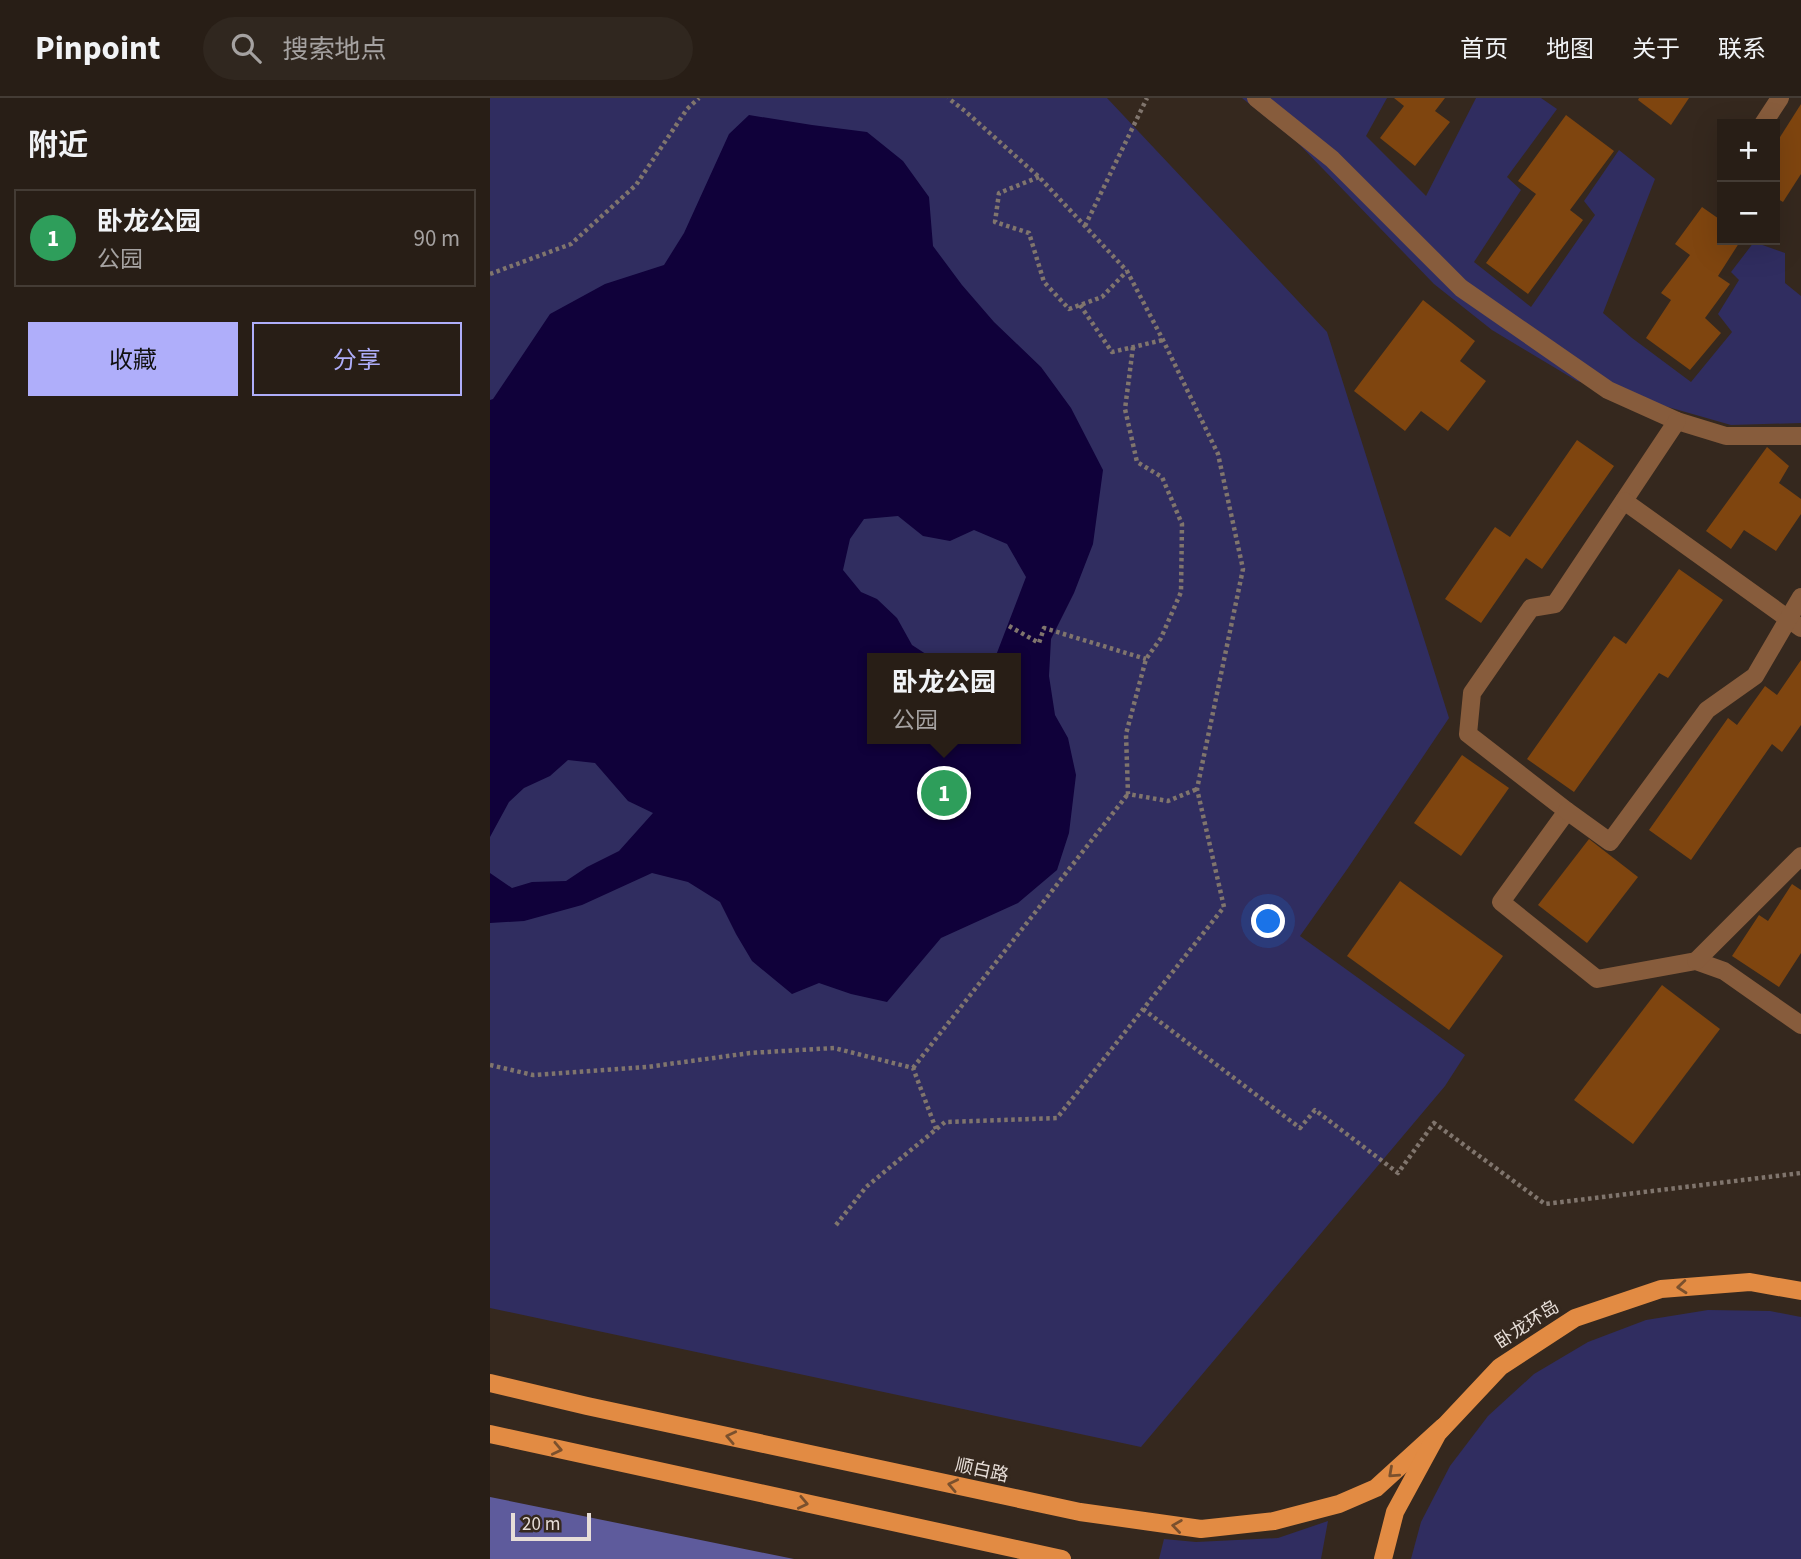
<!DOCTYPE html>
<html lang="zh">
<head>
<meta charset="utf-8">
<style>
  body { margin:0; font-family:"Source Sans 3","Noto Sans SC",sans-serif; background:#30271f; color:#f1f3f6 }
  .controls { position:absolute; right:21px; top:21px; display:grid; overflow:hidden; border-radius:0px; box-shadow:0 7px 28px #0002 }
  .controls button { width:63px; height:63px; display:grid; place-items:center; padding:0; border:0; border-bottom:2px solid #443c35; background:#281e16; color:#f1f3f6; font:35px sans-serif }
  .scale { position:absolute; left:21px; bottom:18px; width:80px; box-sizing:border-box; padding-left:7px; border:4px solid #e7ded8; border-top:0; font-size:19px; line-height:24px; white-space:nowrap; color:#e7ded8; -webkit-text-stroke:5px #35281e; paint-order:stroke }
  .you { position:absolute; left:779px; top:824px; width:24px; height:24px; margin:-18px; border:5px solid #fff; border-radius:50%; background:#1a73e8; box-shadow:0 0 0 10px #1a73e833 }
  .badge { display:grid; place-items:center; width:46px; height:46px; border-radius:50%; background:#afaefa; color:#fff; font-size:23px; font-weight:700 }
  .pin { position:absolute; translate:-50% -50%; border:4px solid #fff; box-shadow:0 2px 7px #0006 }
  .popup { position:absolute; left:377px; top:555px; width:154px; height:91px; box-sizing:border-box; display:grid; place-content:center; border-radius:0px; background:#281e16; filter:drop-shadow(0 2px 5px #0005); font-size:23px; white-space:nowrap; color:#a5a2a1 }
  .popup b { font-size:26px; color:#f1f3f6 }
  .popup::after { content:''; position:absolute; left:50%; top:100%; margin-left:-14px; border:14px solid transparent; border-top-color:#281e16 }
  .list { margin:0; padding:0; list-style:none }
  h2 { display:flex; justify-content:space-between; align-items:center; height:91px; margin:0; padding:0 28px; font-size:30px }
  h2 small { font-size:23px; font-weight:400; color:#a5a2a1 }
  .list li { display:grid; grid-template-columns:46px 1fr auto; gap:21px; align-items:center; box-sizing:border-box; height:98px; margin:0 14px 14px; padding:0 14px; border:2px solid #443c35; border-radius:0px }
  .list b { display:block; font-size:26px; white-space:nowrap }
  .list p { margin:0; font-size:23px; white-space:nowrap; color:#a5a2a1 }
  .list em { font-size:23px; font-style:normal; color:#a5a2a1 }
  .actions { display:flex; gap:14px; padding:21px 28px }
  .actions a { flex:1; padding:16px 0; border:2px solid #afaefa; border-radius:0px; text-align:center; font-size:24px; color:#afaefa }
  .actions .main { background:#afaefa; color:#111 }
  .icon { flex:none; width:38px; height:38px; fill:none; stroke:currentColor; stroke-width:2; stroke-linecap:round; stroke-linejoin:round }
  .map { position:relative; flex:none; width:1311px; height:1461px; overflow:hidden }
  header { display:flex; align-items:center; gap:42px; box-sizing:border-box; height:98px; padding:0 35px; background:#281e16; border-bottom:2px solid #443c35 }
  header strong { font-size:33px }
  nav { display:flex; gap:38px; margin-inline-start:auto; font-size:24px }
  .search { width:490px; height:63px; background:#30271f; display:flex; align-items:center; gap:18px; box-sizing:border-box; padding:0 24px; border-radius:38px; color:#a5a2a1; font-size:26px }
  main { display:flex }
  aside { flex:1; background:#281e16 }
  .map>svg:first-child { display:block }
  .green { fill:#302d60; fill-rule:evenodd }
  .forest { fill:#5e5b9c }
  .water { fill:#10013a; fill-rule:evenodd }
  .building { fill:#7f450f }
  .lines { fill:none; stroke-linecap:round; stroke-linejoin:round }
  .path { stroke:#80756d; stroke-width:4.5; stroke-dasharray:3.5 3.5; stroke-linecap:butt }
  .minor { stroke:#875c3c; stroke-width:18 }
  .major { stroke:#e28b43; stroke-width:18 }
  .oneway { stroke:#7a502d }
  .labels { text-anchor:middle; stroke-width:6; stroke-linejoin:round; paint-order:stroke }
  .street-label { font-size:18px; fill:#e7ded8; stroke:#35281e }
</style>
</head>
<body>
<header>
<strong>Pinpoint</strong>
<div class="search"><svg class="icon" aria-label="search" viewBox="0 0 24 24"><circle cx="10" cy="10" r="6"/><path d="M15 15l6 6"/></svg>搜索地点</div>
<nav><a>首页</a><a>地图</a><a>关于</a><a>联系</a></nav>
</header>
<main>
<aside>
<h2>附近<small></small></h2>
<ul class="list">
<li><span class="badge" style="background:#2e9e5b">1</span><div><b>卧龙公园</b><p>公园</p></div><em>90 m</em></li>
</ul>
<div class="actions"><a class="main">收藏</a><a>分享</a></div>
</aside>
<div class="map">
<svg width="1311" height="1461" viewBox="0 0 1311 1461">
  <rect width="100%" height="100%" fill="#35281e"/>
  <g class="green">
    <path d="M0,0H617L837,234L959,620L858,770L810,838L975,957L955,988L651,1349L0,1210ZM382,560H526V641H382Z"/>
    <path d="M752,0H897L876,38L936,98L986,0H1051L1067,11L1017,79L1031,92L984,164L1041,209L1105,117L1094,103L1129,52L1165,81L1113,215L1142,240L1201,284L1242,234L1228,216L1249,182L1241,174L1264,144L1295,155V185L1311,198V325L1241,327L1087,283L1002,232L944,186L807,44Z"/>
    <path d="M1218,1212L1280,1213L1311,1219V1461H921L931,1424L960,1368L998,1318L1044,1276L1098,1244L1156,1222Z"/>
    <path d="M838,1423L831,1461H669L674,1441L706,1444L788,1440Z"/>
  </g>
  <path class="forest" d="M0,1399L304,1461H0Z"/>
  <path class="water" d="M259,17L322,27L377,34L413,63L439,99L443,148L472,187L504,224L551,269L581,310L613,372L603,446L584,495L561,541L559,578L565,617L578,640L586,677L579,735L567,772L528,805L451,840L397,904L361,896L329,885L302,896L262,863L246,836L230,804L198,784L162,775L92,807L34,823L0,825V775L22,790L42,784L76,783L97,769L129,753L163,715L138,703L105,665L78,662L60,678L34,690L19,704L0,739V302L3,301L60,216L115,186L174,167L194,135L239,36ZM408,418L433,438L460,443L484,432L517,446L536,479L505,560H526V641H382V560H442L422,547L407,520L387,501L371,494L353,472L360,441L374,421Z"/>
  <g class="building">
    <path d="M904,0H955L945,13L960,24L925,68L890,40L914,8Z"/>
    <path d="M1149,0H1199L1181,27L1148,2Z"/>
    <path d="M1311,6V76L1293,104L1285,99V47Z"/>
    <path d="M1076,17L1124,53L1080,112L1093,122L1038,196L996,165L1046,96L1028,83Z"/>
    <path d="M1212,109L1232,123V142H1251L1228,178L1240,186L1215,220L1231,235L1200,272L1156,240L1181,202L1171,195L1200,157L1185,146Z"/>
    <path d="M933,202L985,243L970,263L996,283L958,333L931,313L915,333L864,293Z"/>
    <path d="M1087,342L1124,368L1052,471L1036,460L991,525L955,501L1005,429L1020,439Z"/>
    <path d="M1277,349L1299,368L1289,385L1311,401V416L1286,453L1254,432L1241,451L1216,433Z"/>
    <path d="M1189,471L1233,502L1178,580L1169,575L1084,694L1037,661L1124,538L1136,546Z"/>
    <path d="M1311,562V627L1292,654L1282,646L1201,762L1159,732L1238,620L1247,627L1275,588L1287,597Z"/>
    <path d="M972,657L1019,690L971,758L924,725Z"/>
    <path d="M1099,741L1148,779L1097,845L1048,807Z"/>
    <path d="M910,783L1013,858L959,932L857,858Z"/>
    <path d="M1302,786L1311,792V855L1289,889L1242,858L1269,817L1278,823Z"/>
    <path d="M1172,887L1230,931L1143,1046L1084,1002Z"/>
  </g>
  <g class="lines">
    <g class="path">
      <path d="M549,79L509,95L505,124L539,135L554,184L579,211L612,199L637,173"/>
      <path d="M595,128L657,0"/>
      <path d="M0,176L81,146L146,87L197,11L209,0"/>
      <path d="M590,207L622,254L673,242"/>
      <path d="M643,249L635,311L647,364L672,379L692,426L691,494L671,540L656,561L636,636L638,696L678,703L707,691"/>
      <path d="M519,528L549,545L554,530L656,561"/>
      <path d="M653,911L810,1030L825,1012L908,1075L944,1025L1055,1106L1311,1075"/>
      <path d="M0,967L43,977L157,969L260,955L344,950L423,970L446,1031"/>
      <path d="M423,970L638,696"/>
      <path d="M346,1127L376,1089L455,1024L567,1020L734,809L707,691L753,471L728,356L673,242L637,173L549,79L475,13L458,0"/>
    </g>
    <g class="minor">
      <path d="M766,0L842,61L971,190L1118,292L1187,323L1236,338H1311"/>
      <path d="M1273,26L1290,0"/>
      <path d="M1187,323L1065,506L1041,510L982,595L978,636L1077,713L1011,804L1107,881L1206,863L1234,873L1311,927"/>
      <path d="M1134,403L1311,530"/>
      <path d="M1077,713L1120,744L1217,612L1265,578L1311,499"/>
      <path d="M1206,863L1311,758"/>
    </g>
    <g class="major">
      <path d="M0,1285L97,1308L590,1414L711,1431L784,1423L849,1406L886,1390L953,1329"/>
      <path d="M0,1336L572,1461"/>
      <path d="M893,1461L905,1414L948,1335L1010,1269L1085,1220L1171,1191L1260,1184L1311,1193"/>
    </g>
  </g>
  <defs><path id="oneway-chevron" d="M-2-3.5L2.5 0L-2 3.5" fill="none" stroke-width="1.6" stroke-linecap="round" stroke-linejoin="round" transform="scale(1.75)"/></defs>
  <g class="oneway">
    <use href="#oneway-chevron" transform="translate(1192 1189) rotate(175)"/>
    <use href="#oneway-chevron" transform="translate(241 1339) rotate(-168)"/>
    <use href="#oneway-chevron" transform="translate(67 1351) rotate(12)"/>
    <use href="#oneway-chevron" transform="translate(903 1375) rotate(138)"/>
    <use href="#oneway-chevron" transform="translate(463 1387) rotate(-168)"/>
    <use href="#oneway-chevron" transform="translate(313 1405) rotate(12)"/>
    <use href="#oneway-chevron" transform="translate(687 1428) rotate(-172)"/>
  </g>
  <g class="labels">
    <g class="street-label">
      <text transform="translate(1037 1226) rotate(-33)" y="6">卧龙环岛</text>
      <text transform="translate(492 1372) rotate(12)" y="6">顺白路</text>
    </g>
  </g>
</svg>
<div class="controls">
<button>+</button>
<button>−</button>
</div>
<div class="scale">20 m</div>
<div class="you"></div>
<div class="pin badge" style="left:454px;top:695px;background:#2e9e5b">1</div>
<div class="popup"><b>卧龙公园</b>公园</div>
</div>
</main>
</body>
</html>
